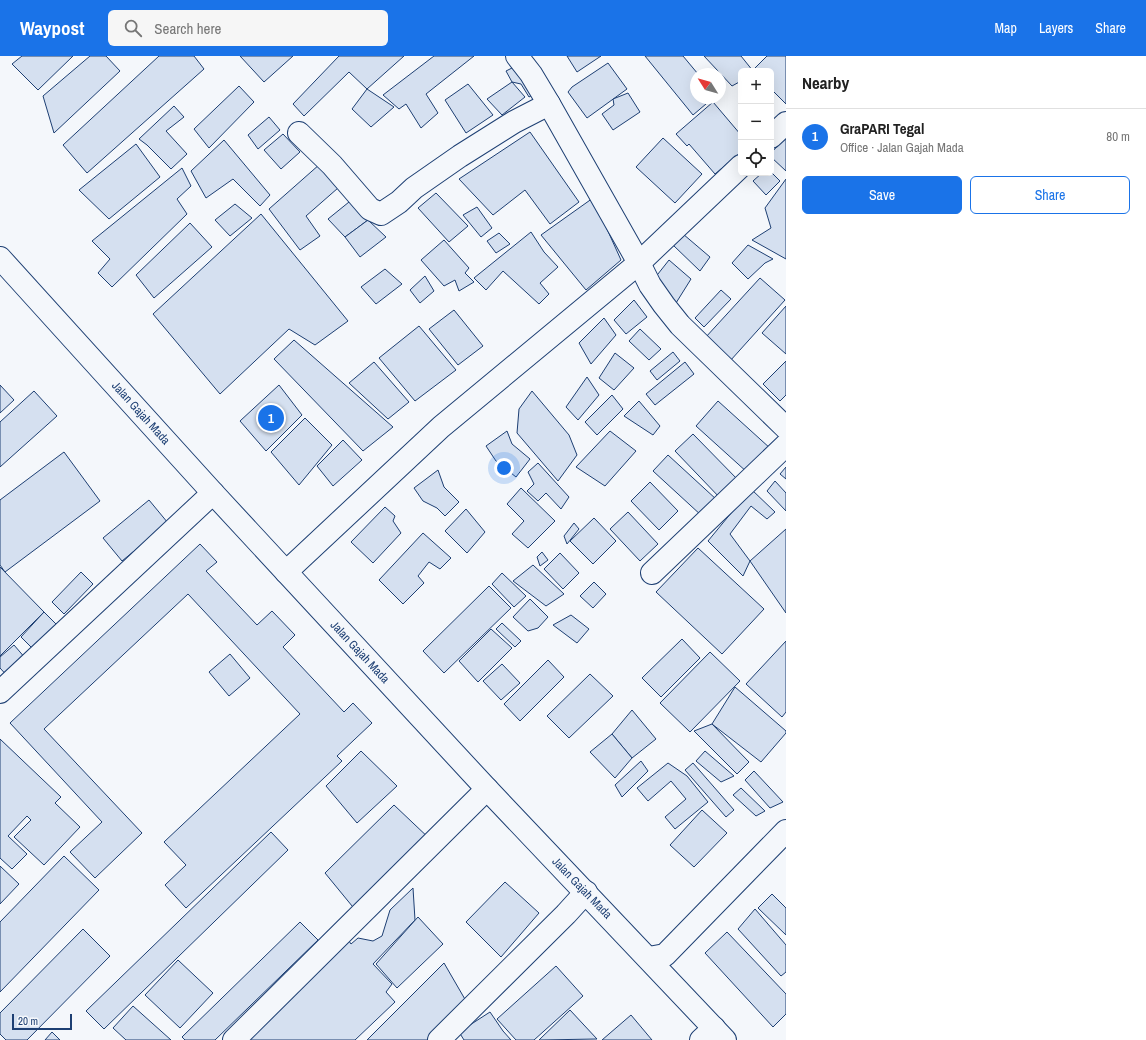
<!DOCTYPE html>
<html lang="en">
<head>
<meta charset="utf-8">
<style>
  body { margin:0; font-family:"Archivo Narrow",sans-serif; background:#f6f6f6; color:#222 }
  .controls { position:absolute; right:12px; top:12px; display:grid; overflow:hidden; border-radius:6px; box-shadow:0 4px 16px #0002 }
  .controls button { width:36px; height:36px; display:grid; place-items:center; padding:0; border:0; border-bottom:1px solid #e0e0e0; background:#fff; color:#222; font:20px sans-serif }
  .compass { position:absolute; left:690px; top:12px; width:36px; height:36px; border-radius:50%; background:#fff; box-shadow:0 4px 16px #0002; rotate:307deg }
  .scale { position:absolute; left:12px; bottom:10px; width:60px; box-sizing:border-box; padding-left:4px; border:2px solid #1d3f73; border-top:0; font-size:11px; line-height:14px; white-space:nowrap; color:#1d3f73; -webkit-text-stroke:3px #f4f7fb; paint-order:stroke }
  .you { position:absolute; left:504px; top:412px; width:14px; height:14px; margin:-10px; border:3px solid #fff; border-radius:50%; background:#1a73e8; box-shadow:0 0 0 6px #1a73e833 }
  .badge { display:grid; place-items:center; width:26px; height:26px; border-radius:50%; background:#1a73e8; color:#fff; font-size:13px; font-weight:700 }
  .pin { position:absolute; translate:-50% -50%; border:2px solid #fff; box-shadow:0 1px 4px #0006 }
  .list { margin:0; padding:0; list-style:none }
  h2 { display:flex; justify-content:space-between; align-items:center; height:52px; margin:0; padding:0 16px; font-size:17px }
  h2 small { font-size:13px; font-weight:400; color:#767676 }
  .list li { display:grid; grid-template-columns:26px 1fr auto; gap:12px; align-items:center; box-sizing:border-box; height:56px; padding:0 16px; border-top:1px solid #e0e0e0 }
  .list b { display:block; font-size:15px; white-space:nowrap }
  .list p { margin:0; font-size:13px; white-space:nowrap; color:#767676 }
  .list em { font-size:13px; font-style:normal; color:#767676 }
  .actions { display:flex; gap:8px; padding:12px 16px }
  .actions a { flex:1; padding:9px 0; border:1px solid #1a73e8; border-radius:6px; text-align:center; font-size:14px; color:#1a73e8 }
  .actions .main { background:#1a73e8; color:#fff }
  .icon { flex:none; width:22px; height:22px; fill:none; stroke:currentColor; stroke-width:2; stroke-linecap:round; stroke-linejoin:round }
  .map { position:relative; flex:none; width:786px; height:984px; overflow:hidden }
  header { display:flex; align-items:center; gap:24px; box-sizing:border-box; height:56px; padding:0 20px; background:#1a73e8; color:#fff }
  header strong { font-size:19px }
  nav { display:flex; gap:22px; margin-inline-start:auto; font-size:14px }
  .search { width:280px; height:36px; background:#f6f6f6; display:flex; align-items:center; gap:10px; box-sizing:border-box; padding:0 14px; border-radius:6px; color:#767676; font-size:15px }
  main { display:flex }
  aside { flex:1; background:#fff }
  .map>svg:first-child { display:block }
  .building { fill:#d5e0f0; stroke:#1d3f73 }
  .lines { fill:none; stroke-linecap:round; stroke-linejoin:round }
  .minor-casing { stroke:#1d3f73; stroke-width:24 }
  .highway-casing { stroke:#1d3f73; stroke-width:24 }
  .minor { stroke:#f4f7fb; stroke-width:22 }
  .highway { stroke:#f4f7fb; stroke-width:22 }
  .labels { text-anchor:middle; stroke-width:3; stroke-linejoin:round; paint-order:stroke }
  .street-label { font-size:12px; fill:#1d3f73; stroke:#f4f7fb }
</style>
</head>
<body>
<header>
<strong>Waypost</strong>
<div class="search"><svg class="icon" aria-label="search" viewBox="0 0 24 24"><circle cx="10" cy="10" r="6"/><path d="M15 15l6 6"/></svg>Search here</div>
<nav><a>Map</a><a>Layers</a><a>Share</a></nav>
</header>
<main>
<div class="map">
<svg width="786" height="984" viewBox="0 0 786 984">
  <rect width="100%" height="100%" fill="#f4f7fb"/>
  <g class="building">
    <path d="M22,0H73L38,34L12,8Z"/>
    <path d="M90,0H106L120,15L54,77L43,40Z"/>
    <path d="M159,0H194L204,13L87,117L63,89Z"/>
    <path d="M240,0H293L264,26Z"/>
    <path d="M339,0H404L367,33L349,16L304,60L293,48Z"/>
    <path d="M434,0H474L426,38L438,57L421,72L406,48L399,53L383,39Z"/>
    <path d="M567,0H601L577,16Z"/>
    <path d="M645,0H683L698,18H696V42H713L693,59Z"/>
    <path d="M704,0H741L753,15H741V25L732,30Z"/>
    <path d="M767,0H786V48L771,33V15H754L753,14Z"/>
    <path d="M608,7L627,33L587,62L568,36L572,31Z"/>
    <path d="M516,10L538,36L529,41L521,28L512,26L506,15Z"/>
    <path d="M512,26L525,41L502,59L487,43Z"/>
    <path d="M468,28L493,59L466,77L445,44Z"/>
    <path d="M239,30L254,46L209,92L194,73Z"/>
    <path d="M367,33L394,51L371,71L352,53Z"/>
    <path d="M628,37L640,56L613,74L602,58L614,49L613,43Z"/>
    <path d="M713,46L741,79V96L715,118L689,88L687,90L676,78Z"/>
    <path d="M174,50L184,61L166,75L187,98L171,113L147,89L139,83Z"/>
    <path d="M269,61L280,74L258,93L248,79Z"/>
    <path d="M530,76L579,146L550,168L525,134L493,159L459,123Z"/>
    <path d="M283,78L300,96L281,113L264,94Z"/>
    <path d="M786,81V115L771,101V97Z"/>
    <path d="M663,82L702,118L675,147L636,111Z"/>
    <path d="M224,84L270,139L260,150L233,123L206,142L191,115Z"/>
    <path d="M136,88L160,121L109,163L79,134Z"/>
    <path d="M320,108L338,132L306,160L320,180L300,194L269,153Z"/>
    <path d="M182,112L191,130L177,143L187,158L112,231L98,217L110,203L92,185Z"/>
    <path d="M771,116L780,125L766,139L753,125L762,117H771Z"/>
    <path d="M786,123V203L752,184L771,172L765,152Z"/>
    <path d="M436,137L468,170L449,186L418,152Z"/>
    <path d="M593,142L621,204L586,234L541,179Z"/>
    <path d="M349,146L368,164L345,181L328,163Z"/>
    <path d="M235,148L252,162L230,180L215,164Z"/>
    <path d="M477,151L492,172L481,181L463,159Z"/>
    <path d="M261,158L348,265L315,289L289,273L220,338L153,258Z"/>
    <path d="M368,164L386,181L360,201L345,181Z"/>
    <path d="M190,167L212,191L154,242L136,219Z"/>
    <path d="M531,176L544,196L558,211L540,227L549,238L539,248L503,215L486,234L474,222Z"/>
    <path d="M499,177L510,188L496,197L487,185Z"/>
    <path d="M683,178L710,201L700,215L673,189Z"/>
    <path d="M444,184L469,212L465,217L474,226L459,235L455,224L444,230L421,204Z"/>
    <path d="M748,189L773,203L765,207L748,223L732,207Z"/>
    <path d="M669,204L691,223L676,247L654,223Z"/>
    <path d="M385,213L402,228L376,248L361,231Z"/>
    <path d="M425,220L434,235L420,247L410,234Z"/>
    <path d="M760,222L785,244L730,305L705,282Z"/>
    <path d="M721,234L731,243L704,271L695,262Z"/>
    <path d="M634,244L647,261L626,278L614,264Z"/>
    <path d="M786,250V298L762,277Z"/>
    <path d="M454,254L483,290L458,309L429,273Z"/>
    <path d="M604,262L616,279L591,308L579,287Z"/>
    <path d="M419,270L456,314L415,345L379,302Z"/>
    <path d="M640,273L661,293L649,304L629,285Z"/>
    <path d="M294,284L393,371L363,395L274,303Z"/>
    <path d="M673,296L680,305L657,324L650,315Z"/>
    <path d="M615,297L634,312L614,334L599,322Z"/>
    <path d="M786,305V339L780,345L763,328Z"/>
    <path d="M374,306L409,346L388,363L349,327Z"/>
    <path d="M685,306L694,318L655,349L646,338Z"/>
    <path d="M587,321L599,339L578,364L566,351Z"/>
    <path d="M0,329L14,344L0,357Z"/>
    <path d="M279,329L302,359L266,395L240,365Z"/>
    <path d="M34,335L57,360L0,411V366Z"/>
    <path d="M532,335L569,379L577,399L558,425L517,377L519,353Z"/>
    <path d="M612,339L623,353L597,379L585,366Z"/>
    <path d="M639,345L660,370L653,379L624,360Z"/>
    <path d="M718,345L771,393L748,417L696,370Z"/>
    <path d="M305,362L332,389L299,429L271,396Z"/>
    <path d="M507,375L512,388L530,403L516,421L496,405L486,390Z"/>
    <path d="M610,375L636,395L605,430L576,411Z"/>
    <path d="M693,378L740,426L722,444L675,395Z"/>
    <path d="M343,384L362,404L333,430L317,410Z"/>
    <path d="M64,396L100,445L5,516L0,509V444Z"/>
    <path d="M668,399L717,444L702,460L653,415Z"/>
    <path d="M538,407L569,441L561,453L546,437L538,445L527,435L534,428L528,416Z"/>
    <path d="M786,411V423L780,418Z"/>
    <path d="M438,414L444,431L459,446L445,460L437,452L423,445L414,432Z"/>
    <path d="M775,425L786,437V455L767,435Z"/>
    <path d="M650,426L678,455L659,474L631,445Z"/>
    <path d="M521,432L555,465L528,492L512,478L524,465L507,448Z"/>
    <path d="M751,433L775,456L767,463L751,450L730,478L750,505L743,520L708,485Z"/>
    <path d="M149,444L168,467L122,505L103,482Z"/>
    <path d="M385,451L395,460L393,465L401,477L373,507L351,486Z"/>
    <path d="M466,453L485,476L467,497L445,475Z"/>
    <path d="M628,456L658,488L640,505L610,473Z"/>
    <path d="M594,462L616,485L593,508L570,485Z"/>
    <path d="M574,467L579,473L567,488L564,480Z"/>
    <path d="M786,473V557L750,505Z"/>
    <path d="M423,477L451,502L440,513L429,506L418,520L424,527L403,548L379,524Z"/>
    <path d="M200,488L217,506L206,515L257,569L272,555L295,579L283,591L344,656L353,647L372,667L337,700L342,705L186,852L165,829L186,809L164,786L300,658L188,538L44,673L142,777L95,822L70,796L102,766L10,667Z"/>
    <path d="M698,492L764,553L722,598L656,536Z"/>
    <path d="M542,496L548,504L540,510L537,501Z"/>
    <path d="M560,497L579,517L563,533L544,513Z"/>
    <path d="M533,509L564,538L546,550L513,525Z"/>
    <path d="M0,511L44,556L0,600Z"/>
    <path d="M81,516L93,528L64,558L52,546Z"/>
    <path d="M502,517L526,540L514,551L492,528Z"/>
    <path d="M594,526L606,538L593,552L580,540Z"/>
    <path d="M489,530L511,552L444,617L423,595Z"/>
    <path d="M530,543L548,561L538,572L528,575L513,561Z"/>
    <path d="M44,556L62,574L39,599L21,581Z"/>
    <path d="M571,559L589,573L577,587L553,569Z"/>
    <path d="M502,567L521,585L515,591L496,573Z"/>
    <path d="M491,573L512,592L478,626L459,605Z"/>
    <path d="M682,583L700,602L661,641L642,622Z"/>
    <path d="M786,585V656L782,661L746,628Z"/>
    <path d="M14,589L26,603L11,624L0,612V601Z"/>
    <path d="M710,596L740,625L690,676L660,647Z"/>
    <path d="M230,598L250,622L229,640L209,616Z"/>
    <path d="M548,604L564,621L520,665L504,648Z"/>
    <path d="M502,608L520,627L501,644L483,625Z"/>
    <path d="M590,618L613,640L569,682L547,660Z"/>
    <path d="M735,631L786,675V677L761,706L712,668Z"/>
    <path d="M632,654L656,683L632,702L612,678Z"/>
    <path d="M712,668L749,706L737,718L694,675Z"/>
    <path d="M612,678L632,702L615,722L590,696Z"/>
    <path d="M0,683L61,741L55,747L80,771L44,809L14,781L31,764L27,760L8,780L27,798L12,813L0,802Z"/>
    <path d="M361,695L397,730L357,767L326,730Z"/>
    <path d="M705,695L734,720L721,726L696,705Z"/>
    <path d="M641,705L648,715L622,741L615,729Z"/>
    <path d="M668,707L687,720L708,746L675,773L665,761L686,743L671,725L648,745L637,732Z"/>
    <path d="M693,707L734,754L726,761L685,714Z"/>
    <path d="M754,715L783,746L770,752L745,724Z"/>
    <path d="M741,732L765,755L756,760L733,739Z"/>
    <path d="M394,749L432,785L357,856L325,817Z"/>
    <path d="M702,754L727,777L694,811L670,789Z"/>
    <path d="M271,776L288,794L104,973L86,955Z"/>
    <path d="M64,800L99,834L0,936V866Z"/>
    <path d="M0,810L19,828L0,848Z"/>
    <path d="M505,826L539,857L501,901L466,866Z"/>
    <path d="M413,832L415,864L373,908L392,928L386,936L395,946L355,984H239L345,879L351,888L358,882L373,885L382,880L390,854Z"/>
    <path d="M772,838L786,852V879L758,852Z"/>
    <path d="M755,853L786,889V916L781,920L738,873Z"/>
    <path d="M418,861L443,888L397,932L376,908Z"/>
    <path d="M300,866L318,884L215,984H185L182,981Z"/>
    <path d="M83,873L110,900L27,984H6L0,978V957Z"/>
    <path d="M727,876L786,938V958L773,971L705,897Z"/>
    <path d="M178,904L213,937L180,972L145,939Z"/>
    <path d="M444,907L466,945L427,984H367Z"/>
    <path d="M556,910L583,940L534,984H516L497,963Z"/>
    <path d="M133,950L171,984H126L113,972Z"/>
    <path d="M570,954L597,983L539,984Z"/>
    <path d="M490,956L503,975L511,984H464L459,976Z"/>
    <path d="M631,959L652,984H602Z"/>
    <path d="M52,976L60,984H45Z"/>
  </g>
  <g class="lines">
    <defs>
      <g id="minor">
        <path d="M517,0L531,18L549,48L639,207L650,229L664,249L680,269L786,372"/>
        <path d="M299,77L332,109L370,153L381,158L399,146L414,132L460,100L514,66L549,48"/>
        <path d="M771,81L786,67"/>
        <path d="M286,516L441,371L639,207L741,110"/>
        <path d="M652,517L786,389"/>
        <path d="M0,636L213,437"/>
        <path d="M649,902L665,899L786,775"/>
        <path d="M234,984L487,733"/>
        <path d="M439,984L566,858L586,836"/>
        <path d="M701,984L714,972"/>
      </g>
      <path id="highway" d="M0,202L213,437L487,733L725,984"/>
    </defs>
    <use href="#minor" class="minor-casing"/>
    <use href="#highway" class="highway-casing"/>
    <use href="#minor" class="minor"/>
    <use href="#highway" class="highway"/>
  </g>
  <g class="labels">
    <g class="street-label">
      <text transform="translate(141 357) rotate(48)" y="4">Jalan Gajah Mada</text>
      <text transform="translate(360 596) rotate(47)" y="4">Jalan Gajah Mada</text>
      <text transform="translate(582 832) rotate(46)" y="4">Jalan Gajah Mada</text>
    </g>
  </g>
</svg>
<div class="controls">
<button>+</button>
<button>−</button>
<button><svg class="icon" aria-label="locate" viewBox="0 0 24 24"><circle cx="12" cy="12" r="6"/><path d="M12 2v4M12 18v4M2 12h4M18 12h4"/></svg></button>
</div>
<svg class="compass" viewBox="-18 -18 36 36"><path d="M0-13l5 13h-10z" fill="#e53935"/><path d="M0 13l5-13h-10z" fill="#767676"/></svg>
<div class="scale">20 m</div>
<div class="you"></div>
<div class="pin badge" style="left:271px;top:362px">1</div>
</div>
<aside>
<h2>Nearby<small></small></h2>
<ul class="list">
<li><span class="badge">1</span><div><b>GraPARI Tegal</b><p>Office · Jalan Gajah Mada</p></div><em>80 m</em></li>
</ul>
<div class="actions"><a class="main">Save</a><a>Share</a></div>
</aside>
</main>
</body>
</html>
